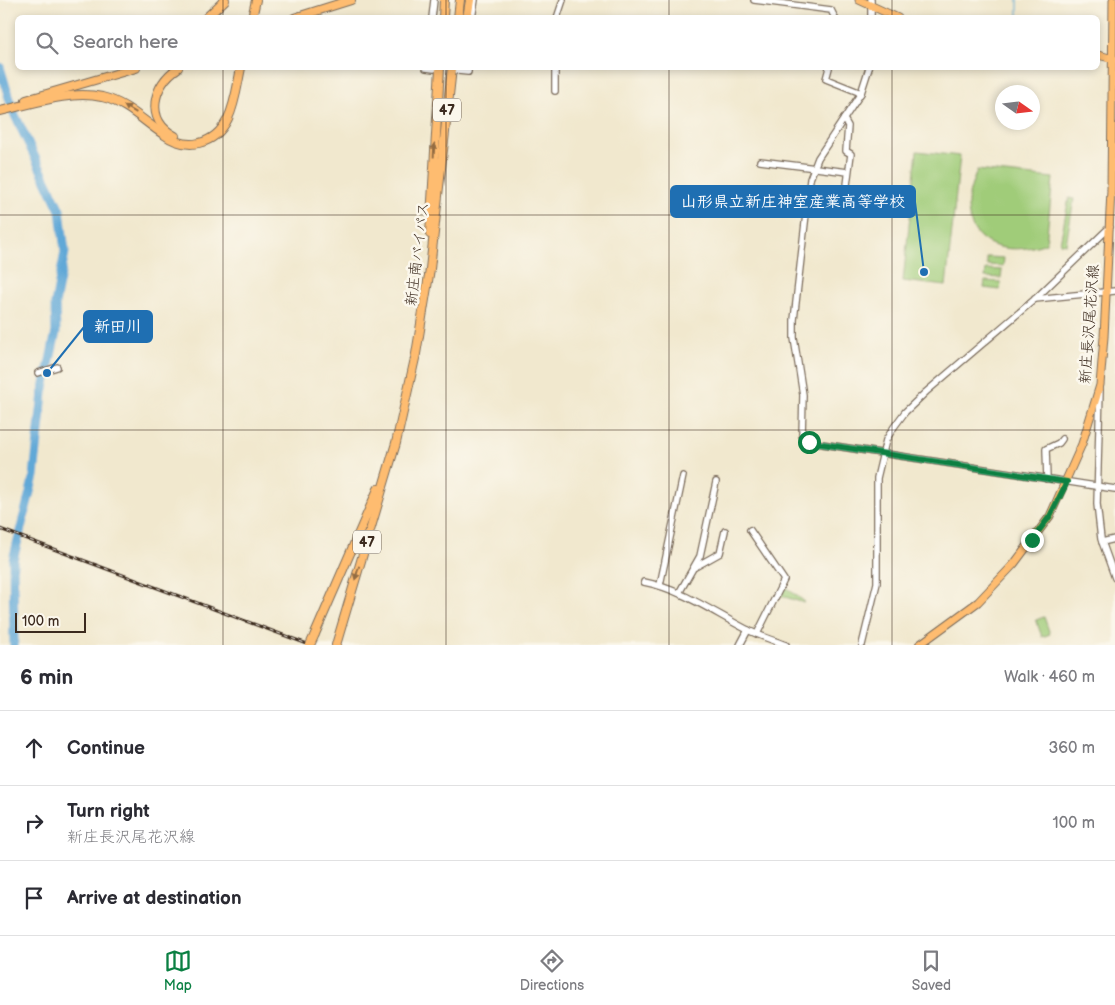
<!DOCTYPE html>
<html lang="en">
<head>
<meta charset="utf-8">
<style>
  body { margin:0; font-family:"Balsamiq Sans","Klee One",sans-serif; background:#f7f7f7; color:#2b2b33 }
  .compass { position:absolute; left:995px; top:85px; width:45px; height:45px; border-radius:50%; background:#fff; box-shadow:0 2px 8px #0003; rotate:104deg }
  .scale { position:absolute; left:15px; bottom:12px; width:71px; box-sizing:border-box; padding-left:5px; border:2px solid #3b2a1e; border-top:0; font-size:14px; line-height:18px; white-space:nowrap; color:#3b2a1e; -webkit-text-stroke:4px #fbf7ec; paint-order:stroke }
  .stop { position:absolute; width:15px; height:15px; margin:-11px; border:4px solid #0b8043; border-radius:50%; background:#fff }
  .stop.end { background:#0b8043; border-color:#fff; box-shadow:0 1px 5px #0008 }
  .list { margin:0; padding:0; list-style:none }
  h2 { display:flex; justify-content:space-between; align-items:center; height:65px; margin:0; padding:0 20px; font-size:21px }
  h2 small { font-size:16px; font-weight:400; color:#7c7c81 }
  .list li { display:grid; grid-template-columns:32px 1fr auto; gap:15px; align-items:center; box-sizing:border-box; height:75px; padding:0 20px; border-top:1px solid #e1e1e2 }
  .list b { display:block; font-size:19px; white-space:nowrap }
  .list p { margin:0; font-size:16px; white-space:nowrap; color:#7c7c81 }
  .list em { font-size:16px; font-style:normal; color:#7c7c81 }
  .icon { flex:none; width:28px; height:28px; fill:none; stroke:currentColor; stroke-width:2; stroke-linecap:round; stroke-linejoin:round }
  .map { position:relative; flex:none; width:1115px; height:645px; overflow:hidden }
  .search { position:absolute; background:#fff; box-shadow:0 2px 8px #0003; left:15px; right:15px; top:15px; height:55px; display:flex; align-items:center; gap:12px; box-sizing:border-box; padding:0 18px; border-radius:8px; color:#7c7c81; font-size:19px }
  .sheet { height:290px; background:#fff }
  nav { display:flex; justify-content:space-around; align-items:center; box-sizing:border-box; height:70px; border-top:1px solid #e1e1e2; background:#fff; font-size:14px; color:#7c7c81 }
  nav a { display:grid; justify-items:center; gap:2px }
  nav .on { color:#0b8043 }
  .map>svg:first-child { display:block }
  .green { fill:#a0cc79; stroke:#6e7b4c }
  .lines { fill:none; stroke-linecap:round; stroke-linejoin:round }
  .stream { stroke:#61a8d7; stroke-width:1 }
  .river { stroke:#61a8d7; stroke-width:9 }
  .minor-casing { stroke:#7b6c5c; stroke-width:8 }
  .major-casing { stroke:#7b6c5c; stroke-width:9 }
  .highway-casing { stroke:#7b6c5c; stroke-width:10 }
  .minor { stroke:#fff; stroke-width:5.5 }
  .major { stroke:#febc70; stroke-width:7 }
  .highway { stroke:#febc70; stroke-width:8 }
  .rail-casing { stroke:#3b2a1e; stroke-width:3 }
  .rail { stroke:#fbf7ec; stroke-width:1; stroke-dasharray:4; stroke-linecap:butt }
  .highway-bridge-casing { stroke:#7b6c5c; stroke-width:10; stroke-linecap:butt }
  .highway-bridge { stroke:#febc70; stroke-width:8 }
  .oneway { fill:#936c43 }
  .route { stroke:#0b8043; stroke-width:6 }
  .grid { fill:none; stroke:#3b2a1e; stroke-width:1; stroke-opacity:0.55 }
  .labels { text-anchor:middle; stroke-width:5; stroke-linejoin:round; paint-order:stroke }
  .shield { fill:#fbf7ec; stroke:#75685c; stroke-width:1 }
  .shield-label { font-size:14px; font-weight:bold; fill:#3b2a1e }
  .street-label { font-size:15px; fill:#3b2a1e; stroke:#fbf7ec }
  .leader { fill:none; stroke:#1f6fb2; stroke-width:2 }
  .callout-dot { fill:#1f6fb2; stroke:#fbf7ec; stroke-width:2 }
  .callout { fill:#1f6fb2; stroke:#1f6fb2; stroke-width:2 }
  .callout-label { font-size:16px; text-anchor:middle; font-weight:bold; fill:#fff }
</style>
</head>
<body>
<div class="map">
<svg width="1115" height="645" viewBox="0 0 1115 645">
  <rect width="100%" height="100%" fill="#fbf7ec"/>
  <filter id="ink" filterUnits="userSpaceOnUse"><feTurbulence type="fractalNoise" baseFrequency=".02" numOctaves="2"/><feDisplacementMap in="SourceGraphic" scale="10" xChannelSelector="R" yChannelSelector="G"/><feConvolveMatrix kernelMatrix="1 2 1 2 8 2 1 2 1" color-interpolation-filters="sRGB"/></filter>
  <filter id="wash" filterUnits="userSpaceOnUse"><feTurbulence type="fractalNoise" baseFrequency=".0096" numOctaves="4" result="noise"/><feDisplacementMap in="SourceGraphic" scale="20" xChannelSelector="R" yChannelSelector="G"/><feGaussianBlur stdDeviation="1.12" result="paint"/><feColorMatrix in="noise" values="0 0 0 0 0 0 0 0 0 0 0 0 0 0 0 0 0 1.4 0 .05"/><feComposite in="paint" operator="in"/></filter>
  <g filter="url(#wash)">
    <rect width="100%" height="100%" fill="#f1e8ce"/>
    <g class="green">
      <path d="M917,151L960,156L946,286L903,281Z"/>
      <path d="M977,170L1053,178L1046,243C1015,255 970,251 968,208C967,195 973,182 977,170Z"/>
      <path d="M1069,198L1074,199L1066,244L1060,243Z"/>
      <path d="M987,257L1004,258L1003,266L987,265Z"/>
      <path d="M986,269L1002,270L1001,278L985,277Z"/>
      <path d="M985,281L1001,282L1000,290L984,288Z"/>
      <path d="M784,586L805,602L804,603L779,595Z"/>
      <path d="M1044,617L1050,634L1042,637L1036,620Z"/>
    </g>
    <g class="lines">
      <g class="stream">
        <path d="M1018,0V18"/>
        <path d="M1098,45H1099"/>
      </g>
      <path class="river" d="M0,67L13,111L60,210L65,252L55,304L56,332L43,393L34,476L13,560L14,645"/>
    </g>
  </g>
  <g filter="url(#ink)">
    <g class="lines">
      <defs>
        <g id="minor">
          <path d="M754,0L831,10L835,18"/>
          <path d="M871,0V18"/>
          <path d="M432,18L434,0"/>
          <path d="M472,18L475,0"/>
          <path d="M557,18L563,0"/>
          <path d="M426,68L434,69"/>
          <path d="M829,68L826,79L861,93"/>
          <path d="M869,68L861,93L818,158L810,179L794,320V338L803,395L802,436L809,442L1115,489"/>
          <path d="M458,71L468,72V68"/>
          <path d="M555,91V68"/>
          <path d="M760,161L848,172"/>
          <path d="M844,208L851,154L846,151L848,126L844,119"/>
          <path d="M1035,299L1115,291"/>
          <path d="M38,373L57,367"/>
          <path d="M1100,390L1097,504L1101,539L1115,578"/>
          <path d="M1047,479L1046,449L1059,443L1062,439"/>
          <path d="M750,530L784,580L757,634"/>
          <path d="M1102,542L1115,539"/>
          <path d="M695,567L720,553L725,531"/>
          <path d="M644,582C681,589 713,612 746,629C759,636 773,640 786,645"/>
          <path d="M660,585L683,476"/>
          <path d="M679,593L700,556L716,482"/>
          <path d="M740,645L748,630"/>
          <path d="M862,645L877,583V478L886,440L894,427L905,412L926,392L1035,299L1110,227"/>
        </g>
        <g id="major">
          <path d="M859,0L898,18"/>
          <path d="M1098,55L1114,59"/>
          <path d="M919,645L978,602L1014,564L1050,516L1082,444L1100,385L1104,337L1111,190L1113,0"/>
        </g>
        <g id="highway">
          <path d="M206,18L225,0"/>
          <path d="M252,18L256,0"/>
          <path d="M294,18L351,0"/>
          <path d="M443,18L444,0"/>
          <path d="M458,18L460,0"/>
          <path d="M467,18L470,0"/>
          <path d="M26,100L136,68"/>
          <path d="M0,111C32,104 69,90 102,97C127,103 142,120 163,134C174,142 186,146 199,143C233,135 235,95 241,68"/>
          <path d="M175,136C144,120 153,84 178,68"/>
          <path d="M430,234L440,68"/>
          <path d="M315,634L378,489"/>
          <path d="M336,645L396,443L416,354L430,269L452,68"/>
        </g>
      </defs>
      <use href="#minor" class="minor-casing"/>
      <use href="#major" class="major-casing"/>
      <use href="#highway" class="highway-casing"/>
      <use href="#minor" class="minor"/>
      <use href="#major" class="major"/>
      <use href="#highway" class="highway"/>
      <defs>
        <path id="rail" d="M0,529L310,645"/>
      </defs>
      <use href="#rail" class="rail-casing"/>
      <use href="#rail" class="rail"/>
      <defs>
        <path id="highway-bridge" d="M310,645L315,634"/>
      </defs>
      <use href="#highway-bridge" class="highway-bridge-casing"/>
      <use href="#highway-bridge" class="highway-bridge"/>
    </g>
    <defs><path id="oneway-solid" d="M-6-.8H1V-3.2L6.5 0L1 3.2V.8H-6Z" transform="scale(1.25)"/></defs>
    <g class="oneway">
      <use href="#oneway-solid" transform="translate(130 109) rotate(-149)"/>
      <use href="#oneway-solid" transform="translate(434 150) rotate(-87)"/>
      <use href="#oneway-solid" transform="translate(357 573) rotate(107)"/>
    </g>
  </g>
  <g class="lines" filter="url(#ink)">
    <path class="route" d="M809,442L1067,482L1050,516L1032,540"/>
  </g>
  <path class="grid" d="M223,0V18M446,0V18M669,0V18M892,0V18M223,68V645M446,68V645M669,68V645M892,68V645M0,215H1115M0,430H1115"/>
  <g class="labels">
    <g class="shield">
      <rect x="433" y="98.5" width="28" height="23" rx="4"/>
      <rect x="353" y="530.5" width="28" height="23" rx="4"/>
    </g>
    <g class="shield-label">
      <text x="447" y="115">47</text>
      <text x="367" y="547">47</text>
    </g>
    <g class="street-label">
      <text transform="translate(417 254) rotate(-83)" y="5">新庄南バイパス</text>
      <text transform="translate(1089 324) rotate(-86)" y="5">新庄長沢尾花沢線</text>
    </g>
  </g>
  <path class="leader" d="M924 272L915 202M47 373L84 327"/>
  <g class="callout-dot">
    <circle cx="924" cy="272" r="5"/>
    <circle cx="47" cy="373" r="5"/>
  </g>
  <g class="callout">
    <rect x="671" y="186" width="244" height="31" rx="5"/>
    <rect x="84" y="311" width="68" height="31" rx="5"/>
  </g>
  <g class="callout-label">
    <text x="793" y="207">山形県立新庄神室産業高等学校</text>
    <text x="118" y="332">新田川</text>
  </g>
</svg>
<svg class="compass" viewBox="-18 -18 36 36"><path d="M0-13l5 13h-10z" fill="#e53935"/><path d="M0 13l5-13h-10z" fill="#7c7c81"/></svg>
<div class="scale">100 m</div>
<div class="stop" style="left:809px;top:442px"></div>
<div class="stop end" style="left:1032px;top:540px"></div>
<div class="search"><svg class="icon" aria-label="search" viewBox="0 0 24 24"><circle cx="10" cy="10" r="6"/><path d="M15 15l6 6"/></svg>Search here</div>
</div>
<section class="sheet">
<h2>6 min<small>Walk · 460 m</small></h2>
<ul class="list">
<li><svg class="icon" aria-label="ahead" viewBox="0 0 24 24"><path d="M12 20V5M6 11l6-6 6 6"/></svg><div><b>Continue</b></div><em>360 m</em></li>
<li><svg class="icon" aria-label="right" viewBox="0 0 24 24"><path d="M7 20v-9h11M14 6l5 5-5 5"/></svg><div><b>Turn right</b><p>新庄長沢尾花沢線</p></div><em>100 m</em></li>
<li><svg class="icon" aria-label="arrive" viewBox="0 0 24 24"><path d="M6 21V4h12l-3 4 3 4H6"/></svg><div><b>Arrive at destination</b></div></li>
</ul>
</section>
<nav>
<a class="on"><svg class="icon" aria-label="map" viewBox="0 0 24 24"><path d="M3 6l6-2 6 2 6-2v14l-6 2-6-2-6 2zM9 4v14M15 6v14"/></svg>Map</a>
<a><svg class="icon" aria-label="directions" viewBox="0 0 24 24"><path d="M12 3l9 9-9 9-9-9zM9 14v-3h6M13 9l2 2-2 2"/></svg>Directions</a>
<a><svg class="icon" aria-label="saved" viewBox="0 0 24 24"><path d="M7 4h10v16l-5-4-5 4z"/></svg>Saved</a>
</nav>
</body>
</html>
